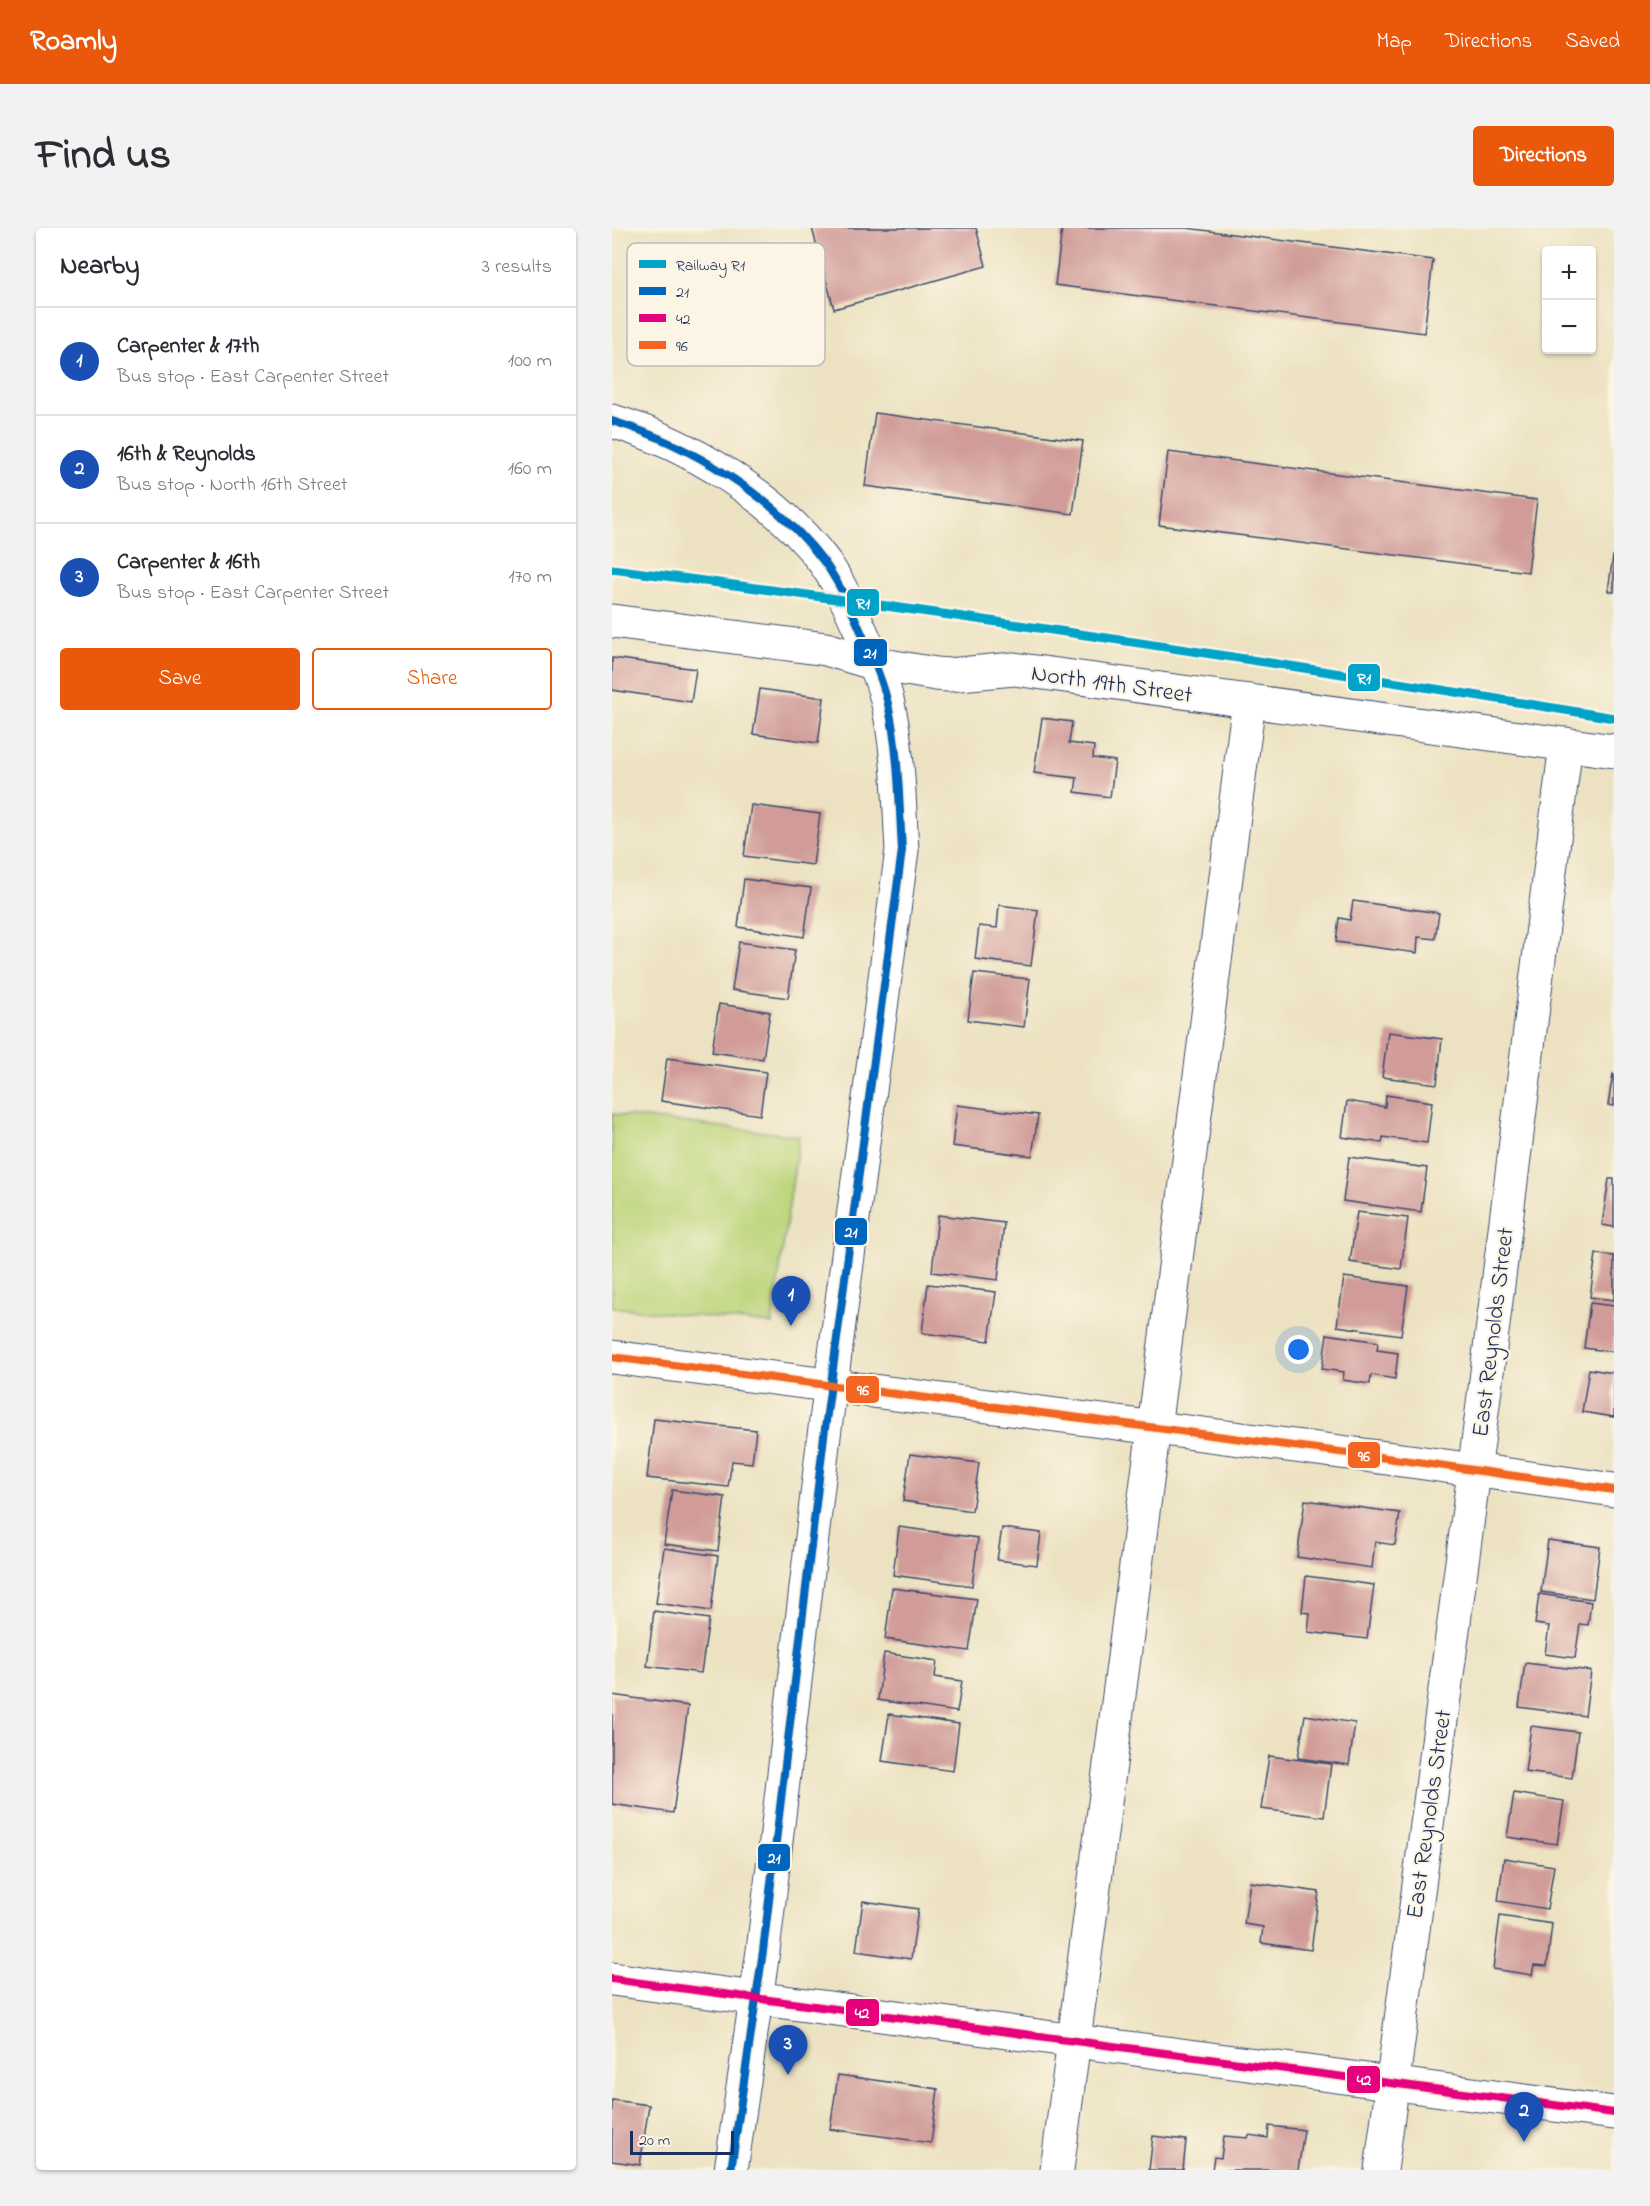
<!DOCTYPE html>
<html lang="en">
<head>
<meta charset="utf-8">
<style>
  body { margin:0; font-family:"Indie Flower",sans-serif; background:#f2f2f3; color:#2b2b33 }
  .controls { position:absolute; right:18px; top:18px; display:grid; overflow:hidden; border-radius:6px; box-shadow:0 2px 4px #0004 }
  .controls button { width:54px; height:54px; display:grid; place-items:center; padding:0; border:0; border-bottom:2px solid #e1e1e2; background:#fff; color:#2b2b33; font:30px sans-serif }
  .scale { position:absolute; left:18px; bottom:15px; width:104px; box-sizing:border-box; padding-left:6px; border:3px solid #1b2f5e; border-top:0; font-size:16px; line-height:21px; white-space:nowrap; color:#1b2f5e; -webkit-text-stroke:4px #fcf5e5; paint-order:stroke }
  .you { position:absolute; left:687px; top:1122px; width:21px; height:21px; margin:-15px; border:4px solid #fff; border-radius:50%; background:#1a73e8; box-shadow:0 0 0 9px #1a73e833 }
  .badge { display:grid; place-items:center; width:39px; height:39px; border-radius:50%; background:#ea580c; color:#fff; font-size:20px; font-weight:700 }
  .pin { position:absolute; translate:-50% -50px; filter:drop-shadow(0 2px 3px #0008) }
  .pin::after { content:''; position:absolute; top:32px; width:21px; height:18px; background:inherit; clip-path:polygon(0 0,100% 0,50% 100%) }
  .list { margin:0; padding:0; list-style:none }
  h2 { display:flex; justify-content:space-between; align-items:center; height:78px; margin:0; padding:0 24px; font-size:26px }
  h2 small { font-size:20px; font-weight:400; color:#7c7c81 }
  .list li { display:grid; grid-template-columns:39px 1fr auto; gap:18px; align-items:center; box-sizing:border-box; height:108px; padding:0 24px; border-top:2px solid #e1e1e2 }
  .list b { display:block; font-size:22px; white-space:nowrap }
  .list p { margin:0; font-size:20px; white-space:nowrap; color:#7c7c81 }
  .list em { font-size:20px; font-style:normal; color:#7c7c81 }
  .actions { display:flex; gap:12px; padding:18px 24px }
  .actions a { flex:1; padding:14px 0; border:2px solid #ea580c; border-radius:6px; text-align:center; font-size:21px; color:#ea580c }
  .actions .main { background:#ea580c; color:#fff }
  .map { position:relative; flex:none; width:1002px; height:1942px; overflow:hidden; border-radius:6px }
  header { display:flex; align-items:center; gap:36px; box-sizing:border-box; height:84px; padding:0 30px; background:#ea580c; color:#fff }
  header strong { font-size:28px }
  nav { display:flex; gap:33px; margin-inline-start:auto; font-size:21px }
  .intro { display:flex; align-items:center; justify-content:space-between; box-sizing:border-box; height:144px; padding:0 36px }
  h1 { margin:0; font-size:42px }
  .button { padding:15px 27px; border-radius:6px; background:#ea580c; color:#fff; font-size:21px; font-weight:700 }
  main { display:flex; gap:36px; padding:0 36px }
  aside { flex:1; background:#fff; border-radius:6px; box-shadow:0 2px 4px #0004 }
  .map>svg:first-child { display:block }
  .green { fill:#bbd478; stroke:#6b826b; stroke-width:1.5 }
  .building { fill:#d09b98 }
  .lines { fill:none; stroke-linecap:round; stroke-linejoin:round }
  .minor-casing { stroke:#3a4a6d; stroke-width:35 }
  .minor { stroke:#fff; stroke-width:33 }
  .bus-1-casing { stroke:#fcf5e5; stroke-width:12 }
  .bus-2-casing { stroke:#fcf5e5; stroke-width:12 }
  .bus-3-casing { stroke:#fcf5e5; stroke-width:12 }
  .bus-1 { stroke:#0065bd; stroke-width:8 }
  .bus-2 { stroke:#e5007d; stroke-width:8 }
  .bus-3 { stroke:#f26522; stroke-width:8 }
  .rail-1-casing { stroke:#fcf5e5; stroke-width:14 }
  .rail-1 { stroke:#01a3c8; stroke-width:9 }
  .labels { text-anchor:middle; stroke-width:4.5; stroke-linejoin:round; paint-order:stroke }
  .street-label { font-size:24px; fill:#1b2f5e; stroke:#fcf5e5 }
  .key { fill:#fcf5e5; stroke:#b8babc; stroke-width:1.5 }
  .key-label { font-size:16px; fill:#1b2f5e }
  .line-badge { stroke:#fcf5e5; stroke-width:2 }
  .badge-label { font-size:16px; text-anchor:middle; font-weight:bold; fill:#fff }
</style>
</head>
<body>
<header>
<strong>Roamly</strong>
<nav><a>Map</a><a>Directions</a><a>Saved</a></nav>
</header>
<div class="intro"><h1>Find us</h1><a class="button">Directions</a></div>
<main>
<aside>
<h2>Nearby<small>3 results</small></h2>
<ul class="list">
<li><span class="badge" style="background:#1a4fb4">1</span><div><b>Carpenter &amp; 17th</b><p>Bus stop · East Carpenter Street</p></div><em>100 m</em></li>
<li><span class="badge" style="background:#1a4fb4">2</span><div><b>16th &amp; Reynolds</b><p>Bus stop · North 16th Street</p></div><em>160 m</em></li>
<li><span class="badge" style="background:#1a4fb4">3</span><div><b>Carpenter &amp; 16th</b><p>Bus stop · East Carpenter Street</p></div><em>170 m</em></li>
</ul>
<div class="actions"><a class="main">Save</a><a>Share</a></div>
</aside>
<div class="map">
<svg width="1002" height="1942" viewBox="0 0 1002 1942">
  <rect width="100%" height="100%" fill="#fcf5e5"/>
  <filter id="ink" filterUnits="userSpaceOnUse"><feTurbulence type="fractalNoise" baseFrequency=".0167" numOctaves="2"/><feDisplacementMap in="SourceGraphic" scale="12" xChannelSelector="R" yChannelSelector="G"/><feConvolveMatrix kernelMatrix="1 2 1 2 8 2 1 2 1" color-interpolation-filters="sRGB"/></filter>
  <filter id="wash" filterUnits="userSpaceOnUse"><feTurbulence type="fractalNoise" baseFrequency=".008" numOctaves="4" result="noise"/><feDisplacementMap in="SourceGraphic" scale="24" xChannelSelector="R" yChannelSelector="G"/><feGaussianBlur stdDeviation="1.35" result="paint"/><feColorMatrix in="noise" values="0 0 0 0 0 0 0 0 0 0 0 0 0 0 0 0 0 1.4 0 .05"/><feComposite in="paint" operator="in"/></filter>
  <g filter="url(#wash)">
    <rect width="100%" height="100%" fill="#ece2c1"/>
    <path class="green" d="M0,886L187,908L160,1096L0,1079Z"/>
    <g id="blocks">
      <g class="building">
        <path d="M200,0H364L374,38L222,81Z"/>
        <path d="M450,0H574L821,32L812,105L443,57Z"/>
        <path d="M263,185L471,213L461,286L253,258Z"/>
        <path d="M556,224L925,272L916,344L547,297Z"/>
        <path d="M1001,328L1002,329V364L996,363Z"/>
        <path d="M0,430L84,441L79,474L0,462Z"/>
        <path d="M148,461L212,470L206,515L141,506Z"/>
        <path d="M430,490L460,494L457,515L482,518L481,530L503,533L498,569L463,564L465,550L422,545Z"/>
        <path d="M139,577L208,586L201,637L132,628Z"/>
        <path d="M132,651L199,660L192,709L126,699Z"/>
        <path d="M741,673L827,685L823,711L806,709L805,725L724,714L727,690L738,692Z"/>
        <path d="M387,677L426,682L419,738L363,731L367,698L385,700Z"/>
        <path d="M127,714L183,722L176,770L120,762Z"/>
        <path d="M362,745L418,751L412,799L356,792Z"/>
        <path d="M107,776L158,784L151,831L100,824Z"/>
        <path d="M776,804L830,811L825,856L770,849Z"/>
        <path d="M55,830L154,844L148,887L49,873Z"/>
        <path d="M1001,846L1002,847V878L996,877Z"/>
        <path d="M774,867L820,874L815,915L771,909L770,915L730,909L735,873L773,879Z"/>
        <path d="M345,877L426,887L420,928L340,918Z"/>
        <path d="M737,929L815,940L809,984L731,973Z"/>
        <path d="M997,951H1002V999L990,997Z"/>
        <path d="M745,984L796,990L789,1041L738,1034Z"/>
        <path d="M326,987L392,995L386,1052L320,1044Z"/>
        <path d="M984,1026L1002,1028V1072L978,1069Z"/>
        <path d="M732,1049L796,1058L789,1107L725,1098Z"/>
        <path d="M316,1056L384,1064L377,1113L310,1105Z"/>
        <path d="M978,1075L1002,1078V1124L972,1120Z"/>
        <path d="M715,1106L766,1114L765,1122L786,1125L783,1151L759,1147L758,1156L731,1152L732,1144L710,1141Z"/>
        <path d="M977,1141L1002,1145V1189L970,1184Z"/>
        <path d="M42,1191L144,1202L140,1235L120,1233L116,1259L35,1250Z"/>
        <path d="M298,1226L367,1235L360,1283L291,1273Z"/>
        <path d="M60,1262L113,1269L106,1323L52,1316Z"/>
        <path d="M693,1272L788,1285L783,1317L763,1314L760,1340L685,1329Z"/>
        <path d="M287,1299L366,1310L360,1358L281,1347Z"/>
        <path d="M390,1300L429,1305L425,1337L385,1332Z"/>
        <path d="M936,1312L988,1319L981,1371L929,1364Z"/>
        <path d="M52,1320L106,1328L99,1383L44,1375Z"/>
        <path d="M694,1348L762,1357L755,1411L696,1404L698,1385L690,1384Z"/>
        <path d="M280,1360L365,1371L357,1423L273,1411Z"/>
        <path d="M927,1366L979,1374L976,1397L968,1396L963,1430L933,1426L937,1398L923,1396Z"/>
        <path d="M42,1383L97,1391L89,1445L35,1438Z"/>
        <path d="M272,1425L325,1433L323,1449L350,1453L345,1484L266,1472Z"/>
        <path d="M913,1435L979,1443L973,1488L907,1479Z"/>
        <path d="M0,1467L76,1478L61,1585L0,1576Z"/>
        <path d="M277,1486L347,1496L341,1543L270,1533Z"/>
        <path d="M693,1487L743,1495L737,1537L686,1530Z"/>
        <path d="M919,1498L966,1504L960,1550L913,1544Z"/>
        <path d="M657,1528L719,1536L712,1589L649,1581Z"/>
        <path d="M902,1565L952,1573L945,1616L895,1609Z"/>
        <path d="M892,1630L942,1638L935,1681L886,1673Z"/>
        <path d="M638,1654L707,1664L699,1722L649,1715L651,1699L632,1696Z"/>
        <path d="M251,1673L306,1681L299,1731L244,1723Z"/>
        <path d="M888,1688L940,1696L935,1738L922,1737L920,1747L881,1741Z"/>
        <path d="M226,1847L326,1861L319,1915L218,1901Z"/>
        <path d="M0,1872L37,1877L28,1937L0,1933Z"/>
        <path d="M657,1898L692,1902L686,1942H600L602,1929L609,1930L612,1908L636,1910L637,1907L656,1910Z"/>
        <path d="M541,1908L574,1912L571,1942H537Z"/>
      </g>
    </g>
  </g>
  <g filter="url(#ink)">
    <use href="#blocks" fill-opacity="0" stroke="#3a4a6d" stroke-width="1.5"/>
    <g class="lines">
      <defs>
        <g id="minor">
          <path d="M0,193C77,216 164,269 213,335C229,358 240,383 251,408C261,430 271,453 276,476C287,524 287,573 290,622L212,1208L151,1723L119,1942"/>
          <path d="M0,393L214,421L264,436L324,446L336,447L402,441L1002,523"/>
          <path d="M0,1129L805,1234L1002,1262"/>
          <path d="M0,1751L1002,1885"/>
          <path d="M445,1942L637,473"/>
          <path d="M769,1942L870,1184L954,516"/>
        </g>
      </defs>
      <use href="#minor" class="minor-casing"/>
      <use href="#minor" class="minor"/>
      <defs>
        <path id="bus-1" d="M0,193C77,216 164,269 213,335C229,358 240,383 251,408C261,430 271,453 276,476C287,524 287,573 290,622L212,1208L151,1723L119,1942"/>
        <path id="bus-2" d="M0,1751L1002,1885"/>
        <path id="bus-3" d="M0,1129L805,1234L1002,1262"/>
      </defs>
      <use href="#bus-1" class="bus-1-casing"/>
      <use href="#bus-2" class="bus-2-casing"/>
      <use href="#bus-3" class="bus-3-casing"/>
      <use href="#bus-1" class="bus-1"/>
      <use href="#bus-2" class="bus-2"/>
      <use href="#bus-3" class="bus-3"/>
      <defs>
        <path id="rail-1" d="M0,341C335,384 669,435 1002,490"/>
      </defs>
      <use href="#rail-1" class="rail-1-casing"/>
      <use href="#rail-1" class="rail-1"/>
    </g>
  </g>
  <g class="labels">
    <g class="street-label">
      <text transform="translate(500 455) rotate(8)" y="8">North 19th Street</text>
      <text transform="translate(880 1104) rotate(-83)" y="8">East Reynolds Street</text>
      <text transform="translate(816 1586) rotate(-82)" y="8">East Reynolds Street</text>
    </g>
  </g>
  <rect x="15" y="15" width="198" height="123" rx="9" class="key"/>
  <rect x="27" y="32" width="27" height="8" fill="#01a3c8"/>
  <rect x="27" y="59" width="27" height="8" fill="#0065bd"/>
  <rect x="27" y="86" width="27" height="8" fill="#e5007d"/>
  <rect x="27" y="113" width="27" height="8" fill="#f26522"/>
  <g class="key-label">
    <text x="64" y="42">Railway R1</text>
    <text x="64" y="69">21</text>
    <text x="64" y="96">42</text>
    <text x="64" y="123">96</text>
  </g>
  <g class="line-badge">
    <rect x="234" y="360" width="34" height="29" rx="6" fill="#01a3c8"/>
    <rect x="241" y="410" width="35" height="29" rx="6" fill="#0065bd"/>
    <rect x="735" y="435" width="34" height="29" rx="6" fill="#01a3c8"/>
    <rect x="222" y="989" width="34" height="29" rx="6" fill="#0065bd"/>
    <rect x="233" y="1147" width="35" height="29" rx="6" fill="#f26522"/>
    <rect x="735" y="1213" width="34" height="28" rx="6" fill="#f26522"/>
    <rect x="145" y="1615" width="34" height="29" rx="6" fill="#0065bd"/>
    <rect x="233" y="1770" width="35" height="29" rx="6" fill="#e5007d"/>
    <rect x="734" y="1837" width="35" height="29" rx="6" fill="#e5007d"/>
  </g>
  <g class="badge-label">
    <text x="251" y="380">R1</text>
    <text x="258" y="430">21</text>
    <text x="752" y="455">R1</text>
    <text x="239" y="1009">21</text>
    <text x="251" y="1167">96</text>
    <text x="752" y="1233">96</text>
    <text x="162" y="1635">21</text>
    <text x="250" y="1790">42</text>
    <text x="752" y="1857">42</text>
  </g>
</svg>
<div class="controls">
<button>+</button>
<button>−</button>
</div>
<div class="scale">20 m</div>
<div class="you"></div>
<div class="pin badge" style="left:179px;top:1098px;background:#1a4fb4">1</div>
<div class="pin badge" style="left:912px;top:1914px;background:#1a4fb4">2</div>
<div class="pin badge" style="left:176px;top:1847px;background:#1a4fb4">3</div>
</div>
</main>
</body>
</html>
